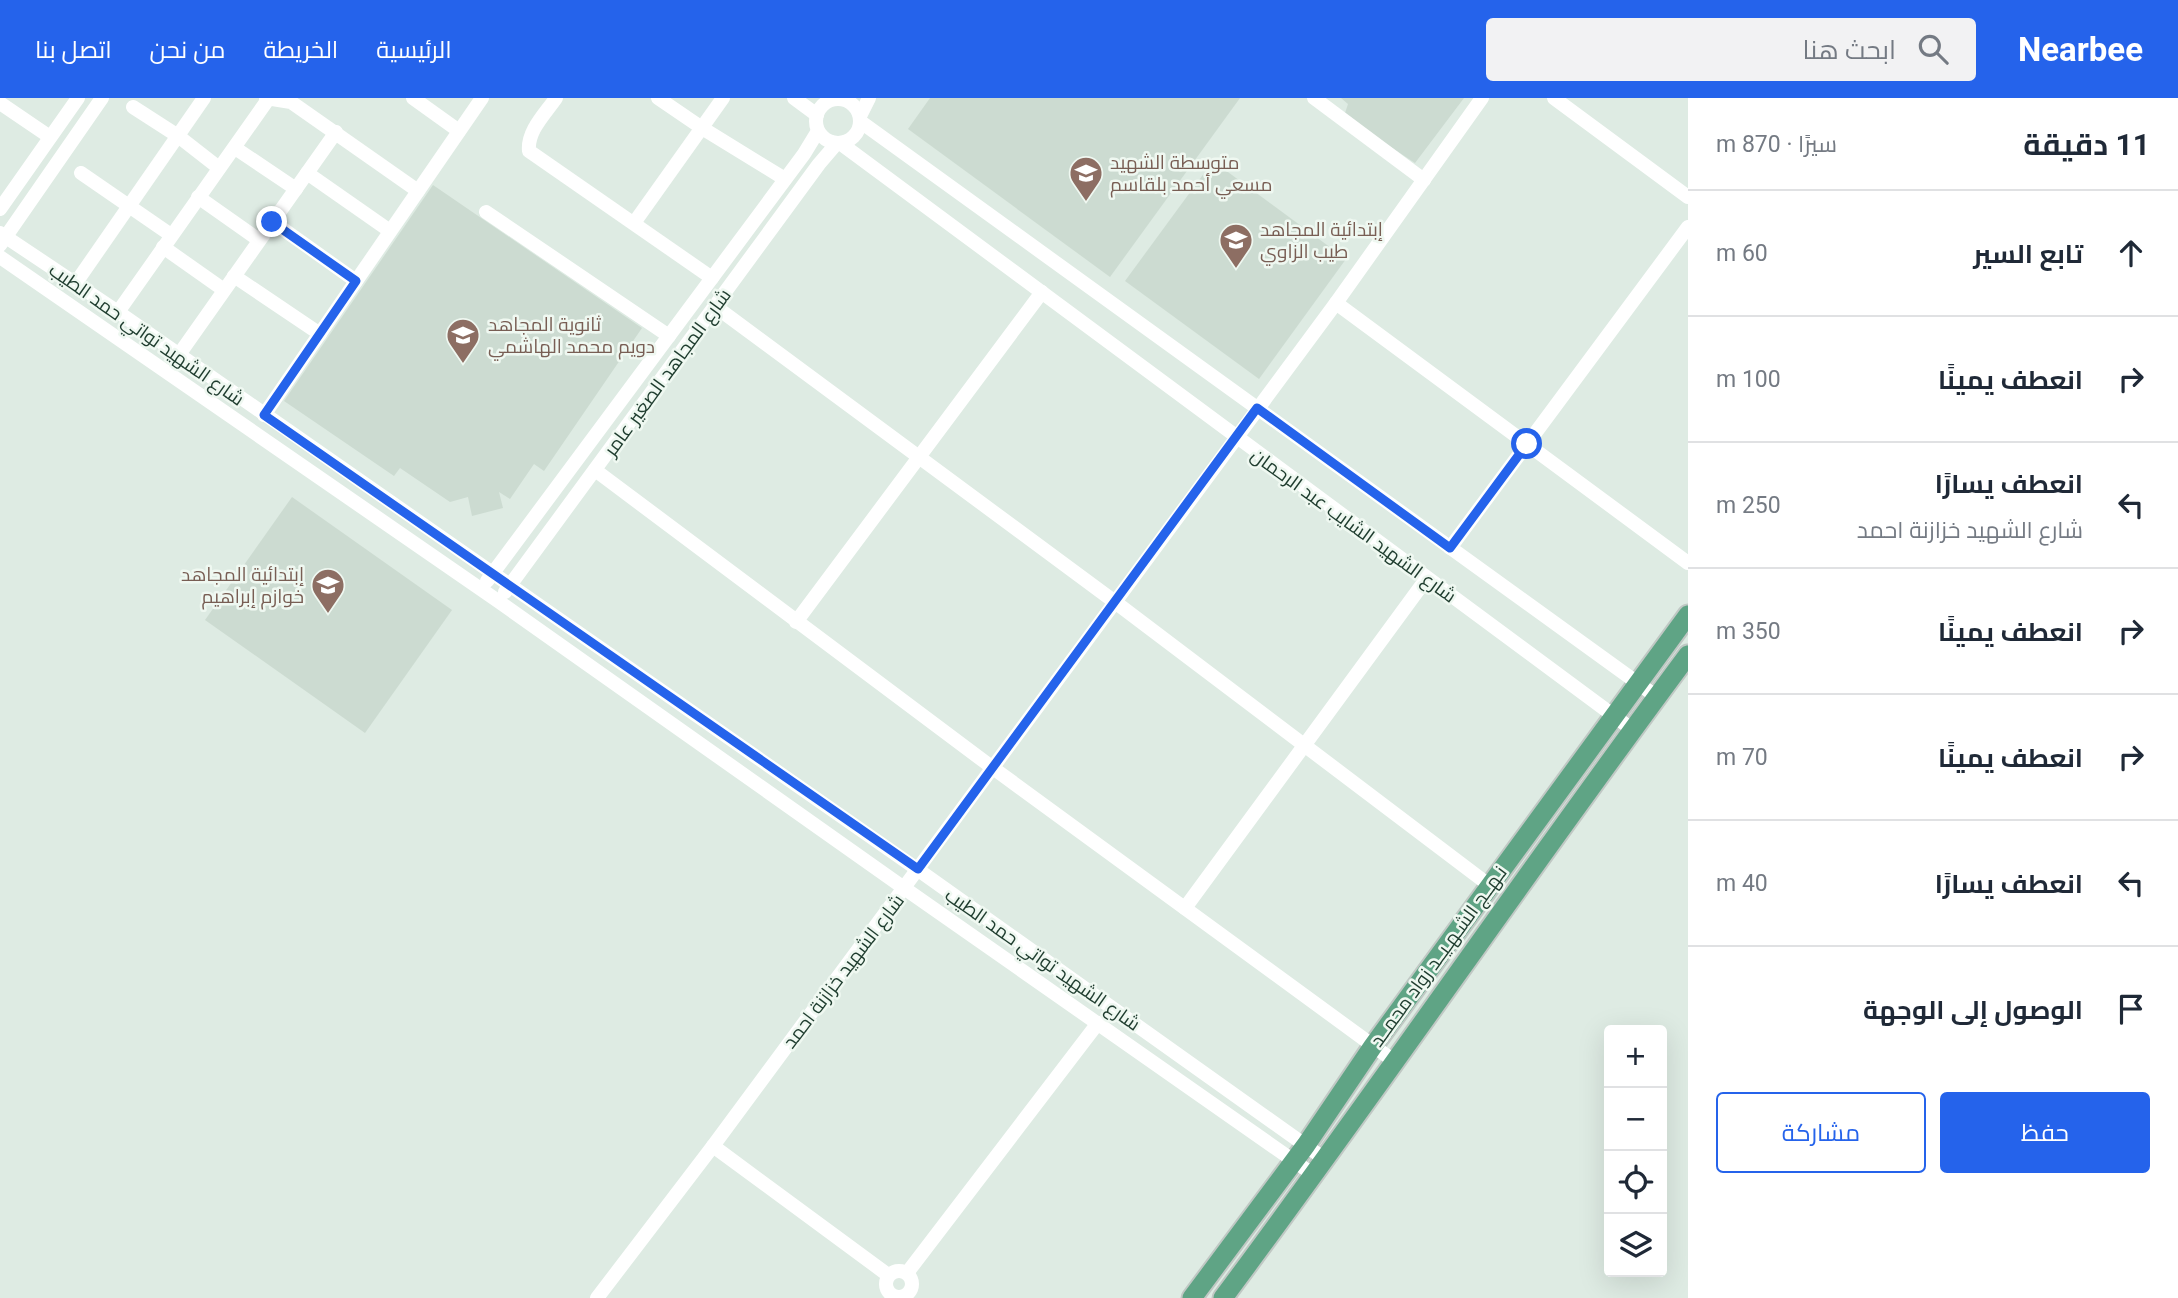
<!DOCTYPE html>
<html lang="ar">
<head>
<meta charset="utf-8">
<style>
  body { margin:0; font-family:Roboto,Cairo,sans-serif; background:#f2f2f3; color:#1f2937; direction:rtl }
  .controls { position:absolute; right:21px; bottom:21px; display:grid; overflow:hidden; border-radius:7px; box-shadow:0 7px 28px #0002 }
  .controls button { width:63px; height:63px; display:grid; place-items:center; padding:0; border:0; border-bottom:2px solid #e0e1e3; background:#fff; color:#1f2937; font:35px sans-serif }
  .stop { position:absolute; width:21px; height:21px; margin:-16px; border:5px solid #2563eb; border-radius:50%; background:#fff }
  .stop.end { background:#2563eb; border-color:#fff; box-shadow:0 2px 7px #0008 }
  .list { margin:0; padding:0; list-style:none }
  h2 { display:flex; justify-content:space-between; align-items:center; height:91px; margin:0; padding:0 28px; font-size:30px }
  h2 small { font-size:23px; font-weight:400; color:#747a83 }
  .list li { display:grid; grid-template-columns:46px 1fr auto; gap:21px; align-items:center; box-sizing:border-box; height:126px; padding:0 28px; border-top:2px solid #e0e1e3 }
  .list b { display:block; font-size:26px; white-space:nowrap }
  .list p { margin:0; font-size:23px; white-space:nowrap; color:#747a83 }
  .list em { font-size:23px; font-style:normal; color:#747a83 }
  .actions { display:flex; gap:14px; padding:21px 28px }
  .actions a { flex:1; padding:16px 0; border:2px solid #2563eb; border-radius:7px; text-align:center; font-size:24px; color:#2563eb }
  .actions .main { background:#2563eb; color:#fff }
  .icon { flex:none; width:38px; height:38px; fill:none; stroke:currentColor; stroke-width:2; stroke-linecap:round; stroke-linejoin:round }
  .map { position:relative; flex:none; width:1688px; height:1200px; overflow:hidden; direction:ltr }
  header { display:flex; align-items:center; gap:42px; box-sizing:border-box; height:98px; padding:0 35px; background:#2563eb; color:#fff }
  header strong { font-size:33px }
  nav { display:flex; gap:38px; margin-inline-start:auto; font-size:24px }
  .search { width:490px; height:63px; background:#f2f2f3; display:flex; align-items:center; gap:18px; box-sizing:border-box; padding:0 24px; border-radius:7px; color:#747a83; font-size:26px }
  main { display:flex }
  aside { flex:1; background:#fff }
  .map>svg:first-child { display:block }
  .built { fill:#ccdbd1 }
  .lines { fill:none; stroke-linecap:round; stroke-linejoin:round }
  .major-casing { stroke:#c0c8c4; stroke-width:23 }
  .minor { stroke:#fff; stroke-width:14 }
  .major { stroke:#5fa485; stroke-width:19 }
  .route { stroke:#2563eb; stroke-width:9 }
  .labels { text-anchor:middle; stroke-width:5; stroke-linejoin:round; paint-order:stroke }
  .education-label { font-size:19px; fill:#785e54; stroke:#eff8f1; text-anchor:start }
  .street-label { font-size:19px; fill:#1e3c2e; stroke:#eff8f1 }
</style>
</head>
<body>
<header>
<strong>Nearbee</strong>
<div class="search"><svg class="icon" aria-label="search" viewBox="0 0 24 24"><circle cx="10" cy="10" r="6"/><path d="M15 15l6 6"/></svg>ابحث هنا</div>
<nav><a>الرئيسية</a><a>الخريطة</a><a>من نحن</a><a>اتصل بنا</a></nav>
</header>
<main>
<aside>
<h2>11 دقيقة<small>سيرًا · 870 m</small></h2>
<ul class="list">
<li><svg class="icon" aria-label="ahead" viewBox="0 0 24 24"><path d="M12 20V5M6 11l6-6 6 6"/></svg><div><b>تابع السير</b></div><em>60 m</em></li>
<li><svg class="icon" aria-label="right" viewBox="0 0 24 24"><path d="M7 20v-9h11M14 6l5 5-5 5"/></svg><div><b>انعطف يمينًا</b></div><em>100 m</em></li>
<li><svg class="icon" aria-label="left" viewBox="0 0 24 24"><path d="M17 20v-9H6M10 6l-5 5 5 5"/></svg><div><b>انعطف يسارًا</b><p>شارع الشهيد خزازنة احمد</p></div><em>250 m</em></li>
<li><svg class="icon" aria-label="right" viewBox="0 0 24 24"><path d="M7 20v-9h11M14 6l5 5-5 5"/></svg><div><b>انعطف يمينًا</b></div><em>350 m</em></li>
<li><svg class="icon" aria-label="right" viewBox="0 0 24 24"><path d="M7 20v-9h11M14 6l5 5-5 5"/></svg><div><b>انعطف يمينًا</b></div><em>70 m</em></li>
<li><svg class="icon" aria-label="left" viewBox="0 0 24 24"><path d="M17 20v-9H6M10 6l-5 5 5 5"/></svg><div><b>انعطف يسارًا</b></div><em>40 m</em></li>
<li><svg class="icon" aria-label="arrive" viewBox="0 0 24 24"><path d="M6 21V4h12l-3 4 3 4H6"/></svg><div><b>الوصول إلى الوجهة</b></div></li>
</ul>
<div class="actions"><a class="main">حفظ</a><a>مشاركة</a></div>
</aside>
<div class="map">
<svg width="1688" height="1200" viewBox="0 0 1688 1200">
  <rect width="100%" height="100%" fill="#deebe3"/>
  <g class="built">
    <path d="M930,0H1240L1110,179L908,31Z"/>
    <path d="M1341,0H1464L1415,65L1344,18L1348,6Z"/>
    <path d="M1213,63L1346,161L1259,281L1125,183Z"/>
    <path d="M433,87L642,230L544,373L534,366L510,401L499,394L503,410L472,418L468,399L450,404L400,370L394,378L284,303Z"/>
    <path d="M292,399L452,512L365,635L205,522Z"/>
  </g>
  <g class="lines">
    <defs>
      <g id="major">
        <path d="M1192,1200L1306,1047L1373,948L1688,517"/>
        <path d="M1223,1200C1381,988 1530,769 1688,557"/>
      </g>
    </defs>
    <use href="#major" class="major-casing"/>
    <g class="minor">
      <path d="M266,0L291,4L418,93"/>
      <path d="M413,0L459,33"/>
      <path d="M556,0C545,16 527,33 529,53L712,180"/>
      <path d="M658,0L702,30L785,81"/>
      <path d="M794,0L817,17"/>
      <path d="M1314,0L1424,82"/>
      <path d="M1554,0L1688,99"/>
      <circle cx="838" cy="23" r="22"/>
      <path d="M0,5L50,39"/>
      <path d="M133,9L178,38L219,70"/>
      <path d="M860,18L869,0"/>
      <path d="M861,24L1657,599"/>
      <path d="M840,45L1633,632"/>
      <path d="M235,50L296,91"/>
      <path d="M81,75L171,137"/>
      <path d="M307,75L390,133"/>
      <path d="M198,99L259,142"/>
      <path d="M0,111L78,0"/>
      <path d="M486,114L669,238"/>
      <path d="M273,124L356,183"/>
      <path d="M634,125L723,0"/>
      <path d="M0,135L118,214L917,771L1326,1062"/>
      <path d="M0,147L102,0"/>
      <path d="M163,149L224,192"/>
      <path d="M0,159L498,503L904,790L1314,1077"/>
      <path d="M234,178L320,236"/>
      <path d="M75,186L204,0"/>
      <path d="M1336,205L1688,465"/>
      <path d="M716,209L1115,504L1489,787"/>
      <path d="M118,214L269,0"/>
      <path d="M178,258L336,34"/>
      <path d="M264,317L482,0"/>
      <path d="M595,372L993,670L1394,963"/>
      <path d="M1450,450L1688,129"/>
      <path d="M487,483L804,56L818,33"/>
      <path d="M505,494L819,66L837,45"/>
      <path d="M796,524L1042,194"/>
      <path d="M1185,810L1427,480"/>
      <path d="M713,1048L888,1177"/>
      <circle cx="899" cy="1186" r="13"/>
      <path d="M907,1175L1098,925"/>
      <path d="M597,1200L713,1048L1336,205L1482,0"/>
    </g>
    <use href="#major" class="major"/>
  </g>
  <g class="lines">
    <path class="route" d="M272,124L356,183L264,317L918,771L1257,310L1450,450L1527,346"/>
  </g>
  <defs>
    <symbol id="school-pin" viewBox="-11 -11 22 30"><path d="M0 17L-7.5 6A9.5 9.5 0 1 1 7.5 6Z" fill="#8d6e63" stroke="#eff8f1"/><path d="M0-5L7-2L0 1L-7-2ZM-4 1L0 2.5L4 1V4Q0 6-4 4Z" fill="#fff"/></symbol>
  </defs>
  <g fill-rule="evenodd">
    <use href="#school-pin" x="1067" y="56" width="38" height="52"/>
    <use href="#school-pin" x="1217" y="123" width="38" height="52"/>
    <use href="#school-pin" x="444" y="218" width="38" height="52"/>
    <use href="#school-pin" x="309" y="468" width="38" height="52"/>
  </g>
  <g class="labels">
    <g class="education-label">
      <text x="1110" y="71">متوسطة الشهيد<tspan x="1110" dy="22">مسعي أحمد بلقاسم</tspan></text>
      <text x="1260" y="138">إبتدائية المجاهد<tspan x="1260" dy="22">طيب الزاوي</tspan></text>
      <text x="488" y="233">ثانوية المجاهد<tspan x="488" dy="22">دويم محمد الهاشمي</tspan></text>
      <text x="304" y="483" text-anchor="end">إبتدائية المجاهد<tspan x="304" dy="22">خوازم إبراهيم</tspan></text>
    </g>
    <g class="street-label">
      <text transform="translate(147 236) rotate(35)" y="7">شارع الشهيد تواتي حمد الطيب</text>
      <text transform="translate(667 274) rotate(-54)" y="7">شارع المجاهد الصغير عامر</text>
      <text transform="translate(1354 427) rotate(36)" y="7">شارع الشهيد الشايب عبد الرحمان</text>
      <text transform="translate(1438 858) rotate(-54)" y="7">نـهــج الشـهـيــد زواد محمــد</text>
      <text transform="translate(1043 861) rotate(35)" y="7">شارع الشهيد تواتي حمد الطيب</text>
      <text transform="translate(843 873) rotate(-53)" y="7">شارع الشهيد خزازنة احمد</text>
    </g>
  </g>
</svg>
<div class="controls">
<button>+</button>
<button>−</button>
<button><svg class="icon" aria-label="locate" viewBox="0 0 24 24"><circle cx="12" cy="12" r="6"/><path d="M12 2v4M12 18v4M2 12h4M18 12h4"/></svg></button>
<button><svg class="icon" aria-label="layers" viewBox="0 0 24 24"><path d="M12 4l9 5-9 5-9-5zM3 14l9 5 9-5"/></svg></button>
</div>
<div class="stop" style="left:1527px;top:346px"></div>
<div class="stop end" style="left:272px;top:124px"></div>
</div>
</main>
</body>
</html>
